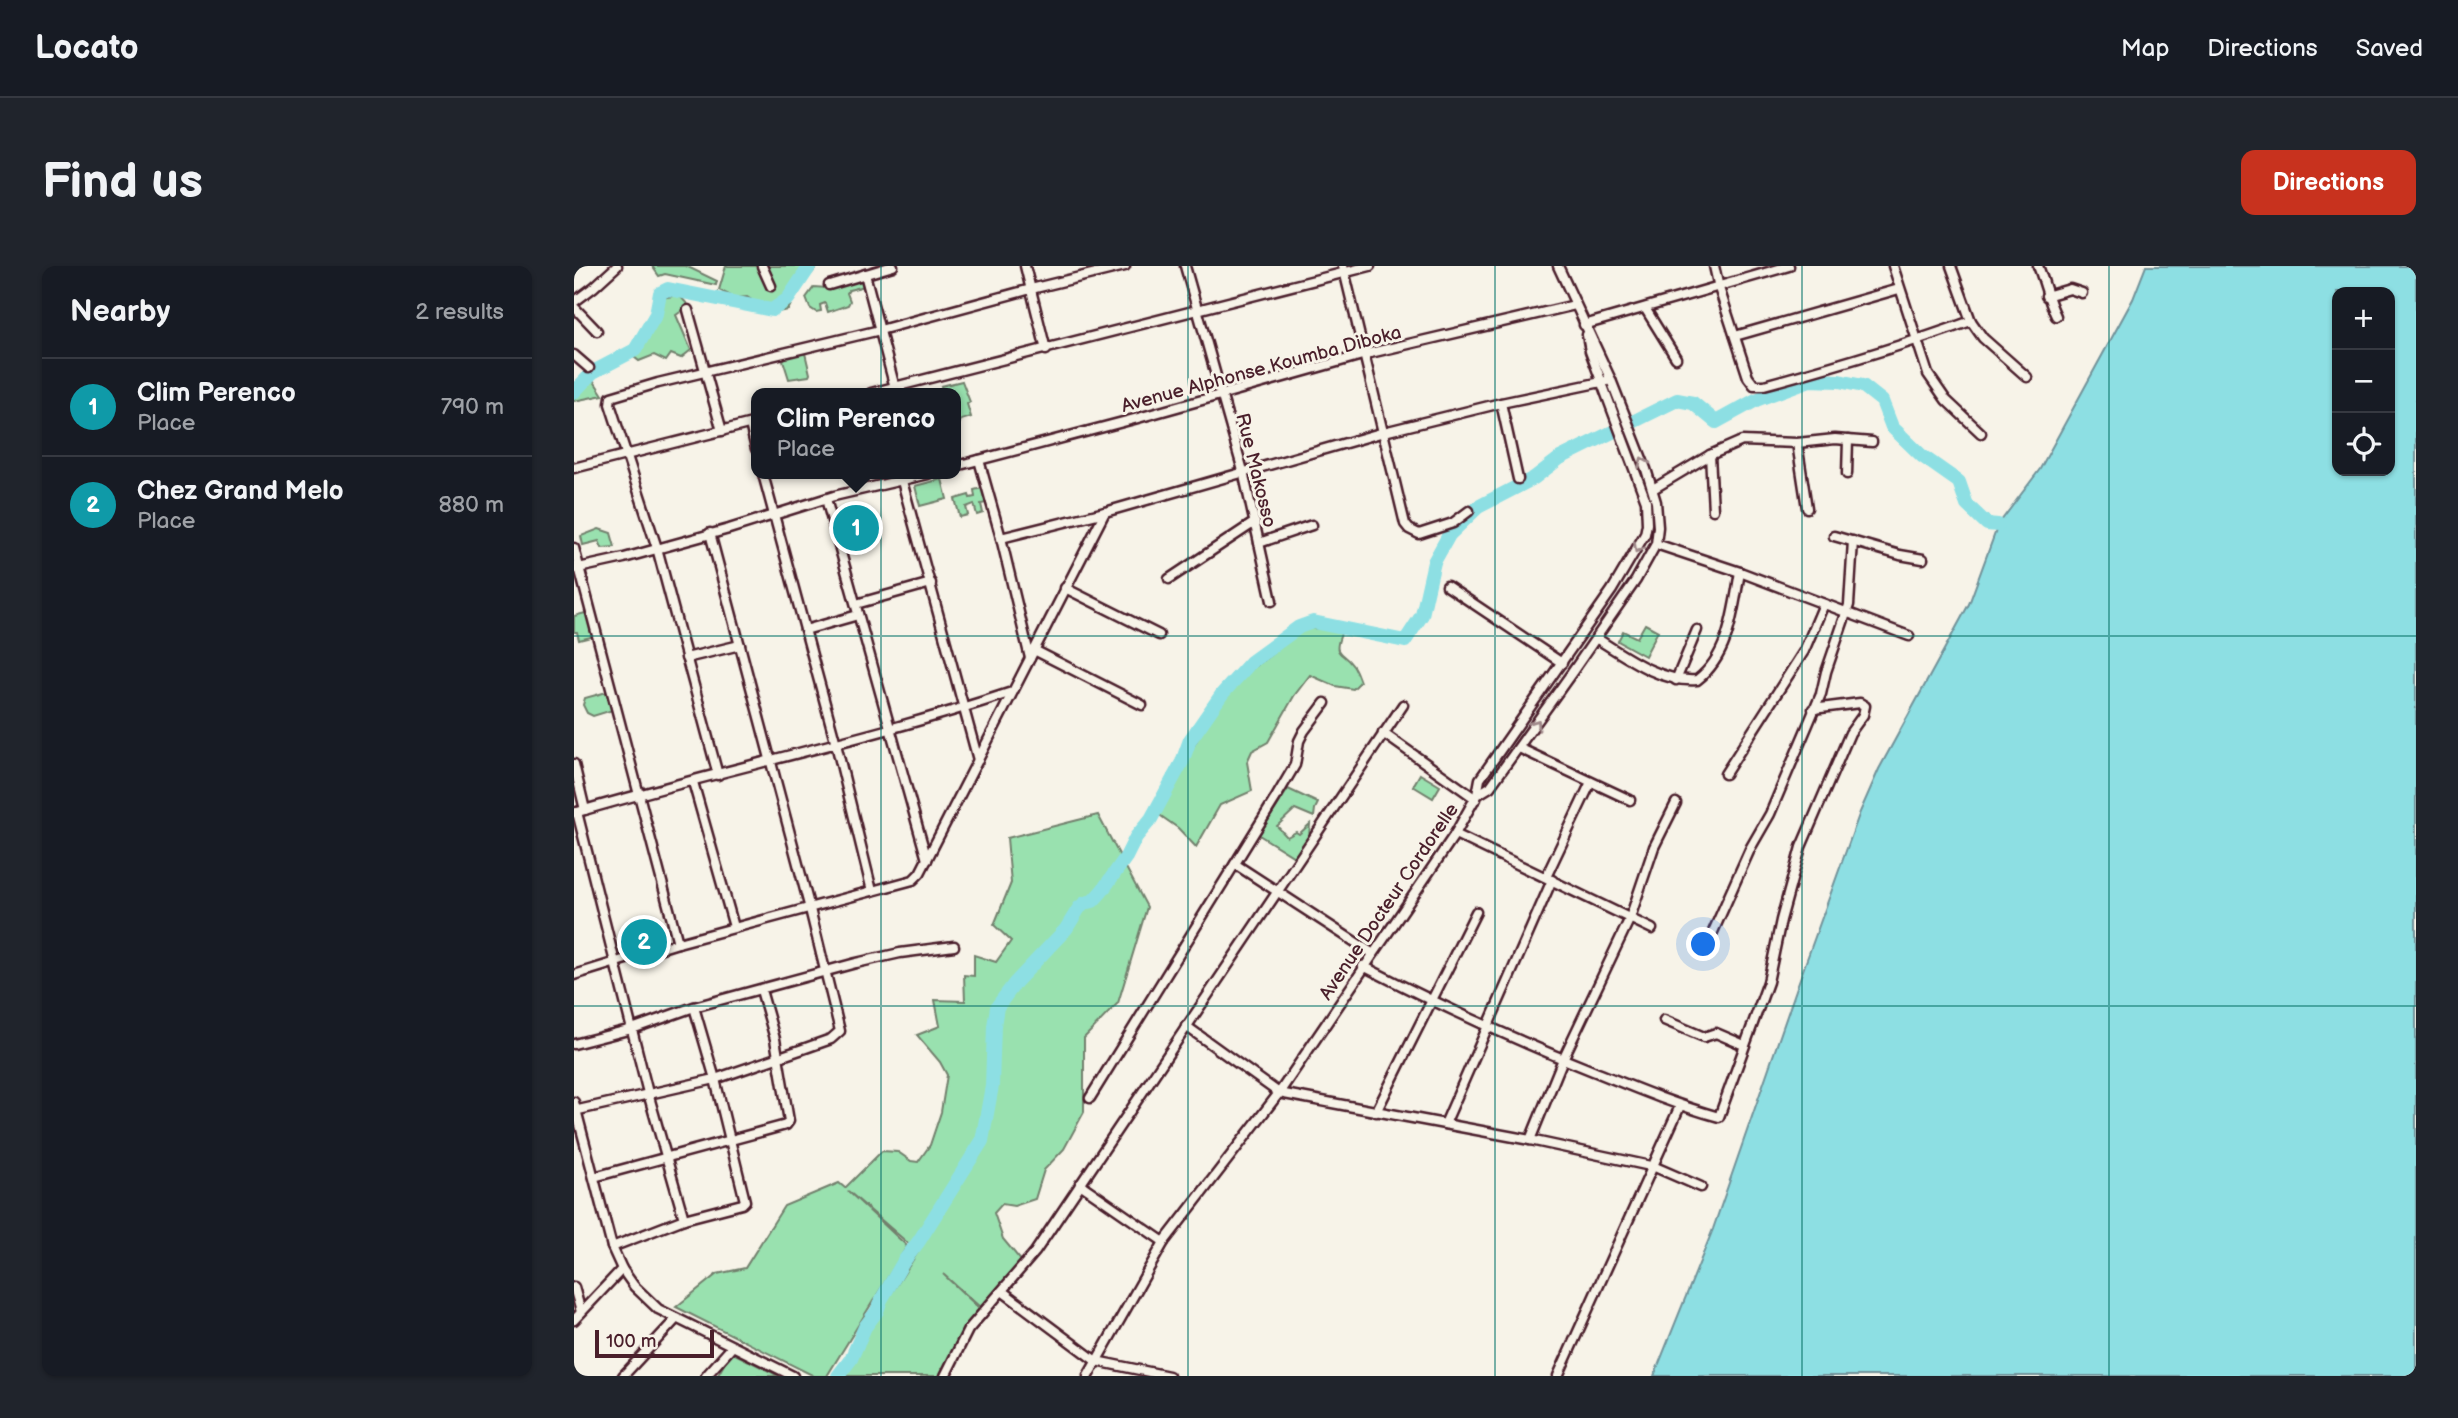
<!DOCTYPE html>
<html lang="en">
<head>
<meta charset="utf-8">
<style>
  body { margin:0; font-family:"Balsamiq Sans",sans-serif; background:#20242c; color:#f1f3f6 }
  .controls { position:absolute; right:21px; top:21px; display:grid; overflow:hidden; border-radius:14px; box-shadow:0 2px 5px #0004 }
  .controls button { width:63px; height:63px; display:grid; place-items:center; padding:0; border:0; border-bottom:2px solid #363941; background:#171b24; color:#f1f3f6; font:35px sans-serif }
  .scale { position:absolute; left:21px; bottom:18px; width:119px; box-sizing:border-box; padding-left:7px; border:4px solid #4a1f2b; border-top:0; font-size:19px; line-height:24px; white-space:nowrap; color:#4a1f2b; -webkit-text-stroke:5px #f7f3e8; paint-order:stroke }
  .you { position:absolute; left:1130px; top:679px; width:24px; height:24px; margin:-18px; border:5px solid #fff; border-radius:50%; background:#1a73e8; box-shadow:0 0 0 10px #1a73e833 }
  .badge { display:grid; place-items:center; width:46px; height:46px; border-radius:50%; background:#c8321e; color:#fff; font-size:23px; font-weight:700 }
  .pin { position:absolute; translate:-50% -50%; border:4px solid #fff; box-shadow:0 2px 7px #0006 }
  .popup { position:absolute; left:177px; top:122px; width:210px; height:91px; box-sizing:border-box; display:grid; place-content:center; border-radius:14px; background:#171b24; filter:drop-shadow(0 2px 5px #0005); font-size:23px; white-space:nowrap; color:#9ea1a6 }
  .popup b { font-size:26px; color:#f1f3f6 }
  .popup::after { content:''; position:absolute; left:50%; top:100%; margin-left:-14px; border:14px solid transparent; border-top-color:#171b24 }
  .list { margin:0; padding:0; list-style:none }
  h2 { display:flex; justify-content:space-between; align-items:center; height:91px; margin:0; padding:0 28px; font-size:30px }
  h2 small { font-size:23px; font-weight:400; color:#9ea1a6 }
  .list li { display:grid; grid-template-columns:46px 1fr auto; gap:21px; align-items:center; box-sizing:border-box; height:98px; padding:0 28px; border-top:2px solid #363941 }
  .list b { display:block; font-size:26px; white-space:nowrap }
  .list p { margin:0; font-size:23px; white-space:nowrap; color:#9ea1a6 }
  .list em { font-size:23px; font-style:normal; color:#9ea1a6 }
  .icon { flex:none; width:38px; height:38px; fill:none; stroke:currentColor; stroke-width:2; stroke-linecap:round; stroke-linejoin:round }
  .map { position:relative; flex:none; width:1842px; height:1110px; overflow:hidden; border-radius:14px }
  header { display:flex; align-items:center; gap:42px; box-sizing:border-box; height:98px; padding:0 35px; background:#171b24; border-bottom:2px solid #363941 }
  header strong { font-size:33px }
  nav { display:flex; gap:38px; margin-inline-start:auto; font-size:24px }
  .intro { display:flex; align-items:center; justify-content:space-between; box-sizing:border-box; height:168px; padding:0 42px }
  h1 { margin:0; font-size:49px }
  .button { padding:18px 32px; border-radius:14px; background:#c8321e; color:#fff; font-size:24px; font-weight:700 }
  main { display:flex; gap:42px; padding:0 42px }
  aside { flex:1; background:#171b24; border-radius:14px; box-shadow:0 2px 5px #0004 }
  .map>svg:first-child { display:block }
  .green { fill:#99e1af; stroke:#72806d; stroke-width:2 }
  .water { fill:#8ddfe3; stroke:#729299; stroke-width:2; fill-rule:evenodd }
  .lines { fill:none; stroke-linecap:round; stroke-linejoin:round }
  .river { stroke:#8ddfe3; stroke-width:14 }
  .minor-casing { stroke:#4a1f2b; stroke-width:13 }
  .minor { stroke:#f7f3e8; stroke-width:8 }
  .oneway { stroke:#a0898a }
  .grid { fill:none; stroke:#0f766e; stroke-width:2; stroke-opacity:0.55 }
  .labels { text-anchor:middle; stroke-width:6; stroke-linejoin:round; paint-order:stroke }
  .street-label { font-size:19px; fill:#4a1f2b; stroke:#f7f3e8 }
</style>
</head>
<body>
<header>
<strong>Locato</strong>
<nav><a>Map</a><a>Directions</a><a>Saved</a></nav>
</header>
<div class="intro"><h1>Find us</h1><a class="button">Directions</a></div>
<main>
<aside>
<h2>Nearby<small>2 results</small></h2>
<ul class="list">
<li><span class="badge" style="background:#0f9aa8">1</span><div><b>Clim Perenco</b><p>Place</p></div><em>790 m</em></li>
<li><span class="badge" style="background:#0f9aa8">2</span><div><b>Chez Grand Melo</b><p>Place</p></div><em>880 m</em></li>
</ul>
</aside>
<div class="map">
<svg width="1842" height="1110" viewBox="0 0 1842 1110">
  <rect width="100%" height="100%" fill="#f7f3e8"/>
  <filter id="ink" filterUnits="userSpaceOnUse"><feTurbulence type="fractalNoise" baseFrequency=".0143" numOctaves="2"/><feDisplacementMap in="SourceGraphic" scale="14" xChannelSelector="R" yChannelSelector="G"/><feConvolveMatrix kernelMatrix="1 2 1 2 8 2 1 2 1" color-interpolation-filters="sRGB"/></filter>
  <g filter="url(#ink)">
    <g class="green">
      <path d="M78,0H112L143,15L142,19L91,8L85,10Z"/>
      <path d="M152,0H184L196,24L200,22L192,0H244L225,23L214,44L198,47L173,31L161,32L145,24Z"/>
      <path d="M288,12L291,20L275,24L273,27L276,35L274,39L254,46L251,37L246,39L247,45L242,46L236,42L232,32L240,21L253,22Z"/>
      <path d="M105,29L115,40L102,49L117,84L107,92L97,88L92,95L80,89L65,95L60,91C77,71 83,57 87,32Z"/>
      <path d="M231,87L236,108L235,110L215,113L209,94L212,91Z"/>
      <path d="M14,106L29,129L0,135V117Z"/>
      <path d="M388,115L396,136L393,138L397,151L387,154L384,161L382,158V127H369L367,120Z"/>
      <path d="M368,213L373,233L346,240L341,220Z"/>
      <path d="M408,222L412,237L407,238L409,247L403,249L400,238L392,241L394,249L386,251L381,233L395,229L396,232L401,231L400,224Z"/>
      <path d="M25,263L37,267L41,281L28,282L25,275L9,279L7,270Z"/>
      <path d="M15,346L21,370L5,374L3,366H0V350Z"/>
      <path d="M1071,358L1084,365L1071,390L1044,375L1049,365L1063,372Z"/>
      <path d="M732,362L759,363L767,368C758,391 768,384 779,400C782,404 784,411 786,416L779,423L761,420L736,409L720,430L694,476L678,485L673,496L678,525L646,539L622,581L604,562L584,548L632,457L669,410Z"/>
      <path d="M33,426L42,443L19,450L13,447L9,439L11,432Z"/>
      <path d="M846,508L866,520L859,532L839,520Z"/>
      <path d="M714,523L744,537L741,543L740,551L721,543L703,560L713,571L722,566L725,568L736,558L735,571L722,592L685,569Z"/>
      <path d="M524,549L573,641L544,737L510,772V846L490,883L470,904L461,933L440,940L428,938L420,947L429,973L449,997L406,1041L369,1008L407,1044L367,1110H264L344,986L274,925L333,980L253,1110H240L102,1041L143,1008L171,1002L210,940L265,917L271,922L308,885L324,886L337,895L344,896L356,879L367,846L373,809L366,796L343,769L366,760L361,734L391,735L390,709L400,710V689L422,696L437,675L420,659L437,617L433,572Z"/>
      <path d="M157,1086L205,1110H146L144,1109Z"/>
    </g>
    <path class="water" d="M1572,0H1842V1110H1080L1139,963L1224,718L1286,546L1305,503L1395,338L1424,259L1466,203L1559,33ZM1763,26H1816V205H1763Z"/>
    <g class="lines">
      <g class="river">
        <path d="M0,126L19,106L61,84L82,48L86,27L94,23L198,44L214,33L236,0"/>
        <path d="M264,1110L277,1093L291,1061L303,1045L307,1034L330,995L345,975L408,875L418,820L420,760L423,741L441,717L492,663L505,642L511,637L519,635L528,625L552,591L562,571L577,553L608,496L616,474L648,428L677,396L725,361L739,356L831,375L848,349L860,296L875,269L904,241L960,212L986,192L1103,134L1119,137L1142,156L1182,134L1236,114L1265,115L1289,120L1308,135L1318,161L1348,190L1385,216L1393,239L1413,258L1424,259"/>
      </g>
      <defs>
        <g id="minor">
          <path d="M188,0L197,20"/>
          <path d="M451,0L472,84"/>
          <path d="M611,0L669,205L698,335"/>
          <path d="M769,0L831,258L835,263L845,268L879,257L895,245"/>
          <path d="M1140,0L1145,22L1174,111L1180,119H1190C1260,100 1329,80 1397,55"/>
          <path d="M1319,0L1354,108L1372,134L1407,167"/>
          <path d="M1377,0L1397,55L1409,72L1453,111"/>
          <path d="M1464,0C1471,17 1474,34 1482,50"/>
          <path d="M291,8L321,122"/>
          <path d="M255,19L319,0"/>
          <path d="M1472,30L1496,23L1508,27"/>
          <path d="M0,36L20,21L43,0"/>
          <path d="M0,41L23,65"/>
          <path d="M1071,42L1102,92"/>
          <path d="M114,44L148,165"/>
          <path d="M1010,59L1215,0"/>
          <path d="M1161,70L1325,23"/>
          <path d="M0,89L15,102"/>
          <path d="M297,127L796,0"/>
          <path d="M927,137L944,213"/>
          <path d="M176,158L182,183"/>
          <path d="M1223,177L1233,242"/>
          <path d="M1136,189L1139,244"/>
          <path d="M405,194L427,272L531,246L810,166L927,137L1037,114"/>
          <path d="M382,200L564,152L792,88L1001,39"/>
          <path d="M0,202L182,156"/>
          <path d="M189,208L262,478L298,625"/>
          <path d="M1273,208L1274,174"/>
          <path d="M328,215L404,494"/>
          <path d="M1079,223L1136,189L1168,175L1223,177L1261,173L1298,176"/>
          <path d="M252,233L353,594"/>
          <path d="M1260,270L1326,289L1349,293"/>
          <path d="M427,272L456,392"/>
          <path d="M685,277L738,259"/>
          <path d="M1082,278L1166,306L1335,370"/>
          <path d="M0,282L104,677"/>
          <path d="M0,303L50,292L155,263L260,230L354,208"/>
          <path d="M595,313L681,256"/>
          <path d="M873,320L988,397"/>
          <path d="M491,322L585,369"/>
          <path d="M282,338L357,317"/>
          <path d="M231,364L284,349"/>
          <path d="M1022,372C1052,391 1087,417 1123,414C1156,389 1159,344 1166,306"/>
          <path d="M460,384L568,439"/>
          <path d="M112,392L166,379"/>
          <path d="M1102,414L1123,364"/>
          <path d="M809,467L902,533"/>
          <path d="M945,482L1056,534"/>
          <path d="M0,498L11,544"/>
          <path d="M1151,508L1230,385L1250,338"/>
          <path d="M144,509L83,282L36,138L37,131L84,117L306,64L457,23L551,0"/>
          <path d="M119,516L160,661"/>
          <path d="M903,529L906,513L1038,324L1071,268L1073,258L1072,235L1016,85L1013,69"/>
          <path d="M3,546L74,827L110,953L38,981"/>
          <path d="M0,547C145,504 294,474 438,426"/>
          <path d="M881,568L1078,663"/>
          <path d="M661,598L798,687"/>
          <path d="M972,611L1017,516"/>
          <path d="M1130,686L1177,581L1196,548L1247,428L1252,406L1275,339L1279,275"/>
          <path d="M789,700C865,739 941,774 1019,805C1061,822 1102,839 1145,851L1194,716L1207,654L1227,581L1276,467L1289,449L1291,440L1286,437L1239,443"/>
          <path d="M0,709L104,677L339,614L346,607L531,246"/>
          <path d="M1090,754L1130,771L1142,767L1170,779"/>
          <path d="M612,760L705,827L956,874L1081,901L1127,921"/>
          <path d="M0,778L58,763L120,741L282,697L326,687L380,680"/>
          <path d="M516,832L701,533L721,499L725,475L730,465L751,437"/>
          <path d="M0,836L38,981L48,1003L60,1020L84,1043L219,1110"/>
          <path d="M0,845L141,813L226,784L257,773L266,765L236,643L136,267"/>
          <path d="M802,846L902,646"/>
          <path d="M871,858L978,614"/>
          <path d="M956,874L989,793L1056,652L1080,581L1102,537"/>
          <path d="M20,911L212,859L215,855L201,773L187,724"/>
          <path d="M506,918L590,976"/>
          <path d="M110,953L168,938L171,935L141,813L120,741"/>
          <path d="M0,1021L7,1046"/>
          <path d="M428,1025L522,1095L595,1110"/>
          <path d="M0,1054L48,1003"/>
          <path d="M49,1110L102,1053"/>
          <path d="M132,1110L158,1081"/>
          <path d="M371,1110L394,1064L461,986L829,439"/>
          <path d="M514,1110L590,976L705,827L881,568L903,529L916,521L999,405L1062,314L1082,278L1084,261L1082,236L1072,203L1037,114L984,0"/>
          <path d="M984,1110L1106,840"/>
        </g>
      </defs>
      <use href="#minor" class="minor-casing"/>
      <use href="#minor" class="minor"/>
    </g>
    <defs><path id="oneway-chevron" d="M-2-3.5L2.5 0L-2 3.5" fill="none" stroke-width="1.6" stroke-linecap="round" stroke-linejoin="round" transform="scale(1.75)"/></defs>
    <g class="oneway">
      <use href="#oneway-chevron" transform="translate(1069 196) rotate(-112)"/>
      <use href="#oneway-chevron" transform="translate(1064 282) rotate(119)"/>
      <use href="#oneway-chevron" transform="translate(962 458) rotate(-55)"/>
    </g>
  </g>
  <path class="grid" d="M307,0V1110M614,0V1110M921,0V1110M1228,0V1110M1535,0V1110M0,370H1842M0,740H1842"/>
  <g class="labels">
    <g class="street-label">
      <text transform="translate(687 102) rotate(-15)" y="7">Avenue Alphonse Koumba Diboka</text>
      <text transform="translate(683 204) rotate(76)" y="7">Rue Makosso</text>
      <text transform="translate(814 635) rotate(-56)" y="7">Avenue Docteur Cordorelle</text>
    </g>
  </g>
</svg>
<div class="controls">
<button>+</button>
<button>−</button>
<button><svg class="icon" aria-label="locate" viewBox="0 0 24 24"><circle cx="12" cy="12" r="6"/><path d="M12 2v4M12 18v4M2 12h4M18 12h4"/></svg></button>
</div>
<div class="scale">100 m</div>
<div class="you"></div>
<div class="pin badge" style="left:282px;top:262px;background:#0f9aa8">1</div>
<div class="popup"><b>Clim Perenco</b>Place</div>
<div class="pin badge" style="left:70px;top:676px;background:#0f9aa8">2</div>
</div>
</main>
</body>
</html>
